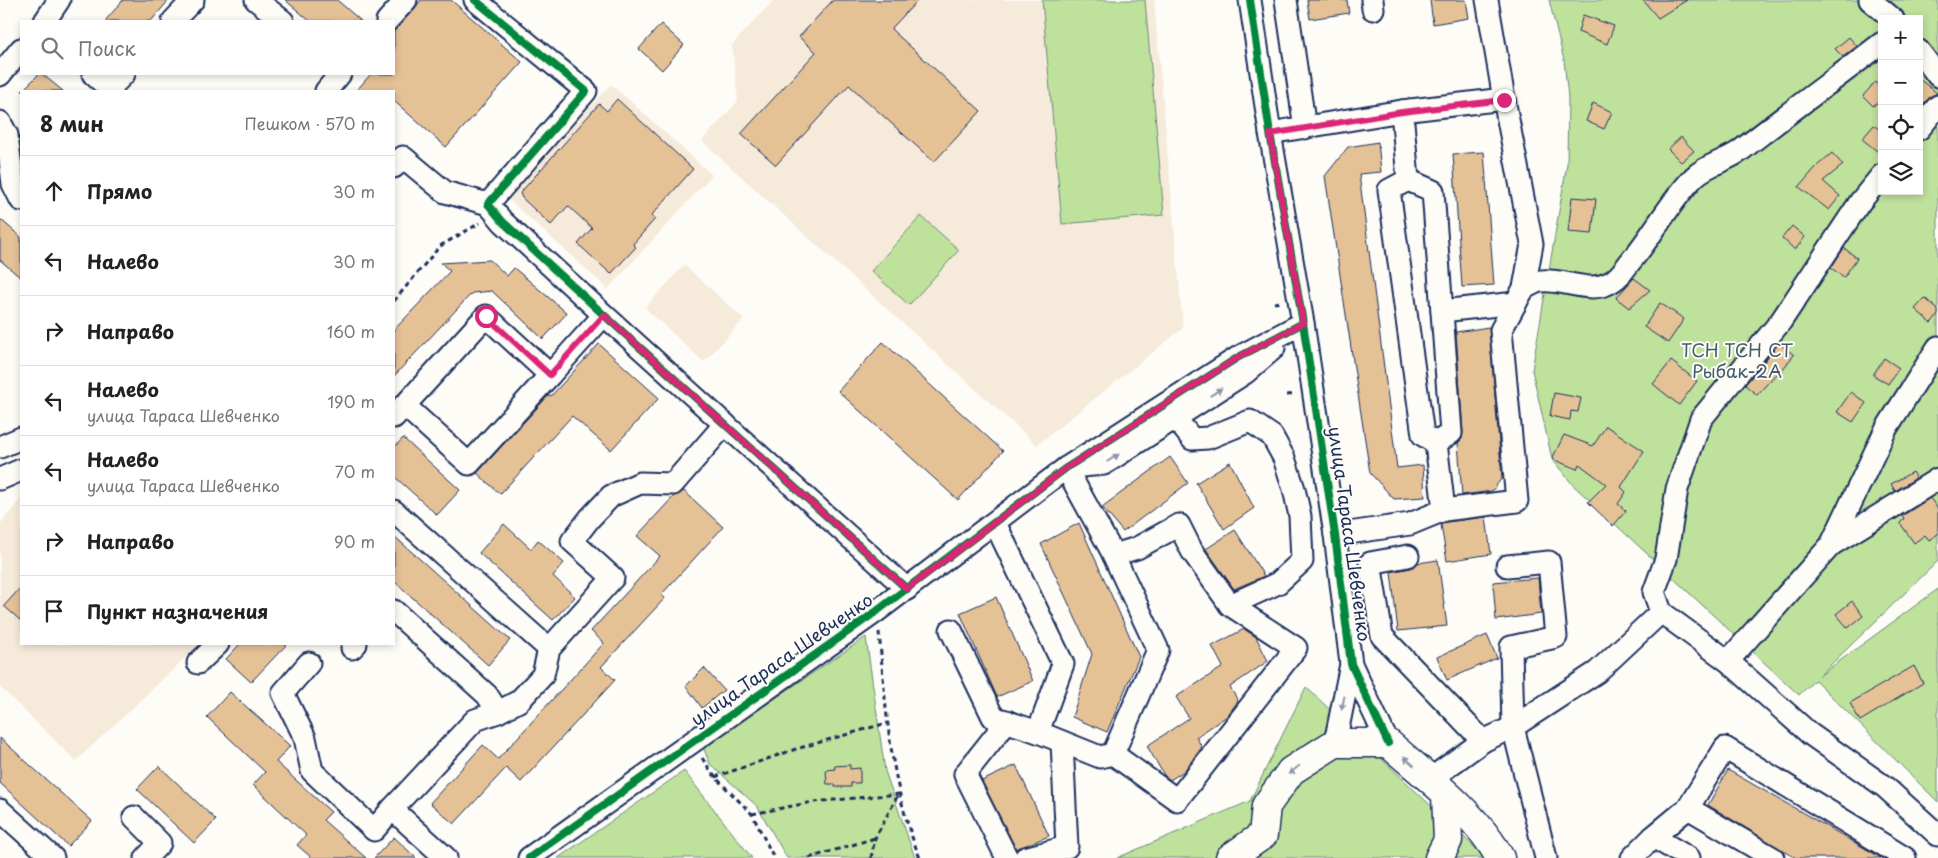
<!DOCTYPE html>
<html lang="ru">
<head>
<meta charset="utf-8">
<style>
  body { margin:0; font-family:"Playpen Sans",sans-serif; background:#f6f6f6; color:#222 }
  .controls { position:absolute; right:15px; top:15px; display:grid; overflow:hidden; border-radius:0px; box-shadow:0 2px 8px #0003 }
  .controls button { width:45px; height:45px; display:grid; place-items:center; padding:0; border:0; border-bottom:1px solid #e0e0e0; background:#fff; color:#222; font:25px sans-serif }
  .stop { position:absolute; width:15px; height:15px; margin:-11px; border:4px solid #db2777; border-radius:50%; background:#fff }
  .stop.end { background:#db2777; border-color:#fff; box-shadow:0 1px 5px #0008 }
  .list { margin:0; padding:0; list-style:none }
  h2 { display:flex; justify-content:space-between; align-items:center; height:65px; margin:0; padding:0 20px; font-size:21px }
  h2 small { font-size:16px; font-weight:400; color:#767676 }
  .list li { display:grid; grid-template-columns:32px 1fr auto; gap:15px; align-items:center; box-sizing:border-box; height:70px; padding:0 20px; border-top:1px solid #e0e0e0 }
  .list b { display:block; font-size:19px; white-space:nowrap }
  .list p { margin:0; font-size:16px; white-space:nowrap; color:#767676 }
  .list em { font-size:16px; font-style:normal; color:#767676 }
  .icon { flex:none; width:28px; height:28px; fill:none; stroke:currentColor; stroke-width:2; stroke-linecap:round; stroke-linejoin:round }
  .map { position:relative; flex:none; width:1938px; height:858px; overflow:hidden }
  .search { position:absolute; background:#fff; box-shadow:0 2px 8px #0003; left:20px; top:20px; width:375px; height:55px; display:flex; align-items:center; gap:12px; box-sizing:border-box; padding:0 18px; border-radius:0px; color:#767676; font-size:19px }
  .panel { position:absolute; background:#fff; box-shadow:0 2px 8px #0003; left:20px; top:90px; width:375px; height:555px; border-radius:0px }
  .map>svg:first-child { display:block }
  .built { fill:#f6eada }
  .green { fill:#bee19b; stroke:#6c887c }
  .building { fill:#e5c196; stroke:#1b2f5e }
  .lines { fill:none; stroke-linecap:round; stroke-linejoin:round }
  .minor-casing { stroke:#1b2f5e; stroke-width:25 }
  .major-casing { stroke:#1b2f5e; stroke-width:31 }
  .path { stroke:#1b2f5e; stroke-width:3; stroke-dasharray:5 4; stroke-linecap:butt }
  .minor { stroke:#fdfcf7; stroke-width:21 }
  .major { stroke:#fdfcf7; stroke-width:28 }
  .cycleway-casing { stroke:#fdfcf7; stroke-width:11 }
  .cycleway { stroke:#00873e; stroke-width:8 }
  .oneway { fill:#8c96aa }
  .route { stroke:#db2777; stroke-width:6 }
  .labels { text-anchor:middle; stroke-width:4; stroke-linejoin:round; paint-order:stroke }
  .park-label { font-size:18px; fill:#445c6d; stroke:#fdfcf7 }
  .street-label { font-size:18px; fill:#1b2f5e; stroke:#fdfcf7 }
</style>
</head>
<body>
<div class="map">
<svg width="1938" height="858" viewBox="0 0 1938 858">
  <rect width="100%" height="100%" fill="#fdfcf7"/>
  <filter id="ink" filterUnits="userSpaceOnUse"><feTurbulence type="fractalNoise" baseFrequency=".02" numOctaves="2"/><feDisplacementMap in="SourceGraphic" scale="10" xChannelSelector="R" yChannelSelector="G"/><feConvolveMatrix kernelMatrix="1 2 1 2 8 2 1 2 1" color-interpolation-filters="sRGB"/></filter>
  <g filter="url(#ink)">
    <g class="built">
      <path d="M774,0H1154L1183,328L1037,445L702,141L738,101L732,45Z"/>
      <path d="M611,84L712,175L608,289L507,198Z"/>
      <path d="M684,265L744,319L704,362L645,308Z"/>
      <path d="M21,499V644H200L76,761L0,687V524Z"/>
    </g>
    <g class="green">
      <path d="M1042,0H1145L1164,215L1062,224Z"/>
      <path d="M1549,0H1862L1882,19V191H1919V60L1938,73V561L1819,676L1938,589V802L1815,680L1799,695L1573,485L1552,459L1532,370L1567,164L1568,98L1564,60Z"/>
      <path d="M1865,0H1938V64L1919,47V19H1887Z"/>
      <path d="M921,216L959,250L909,305L871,271Z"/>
      <path d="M866,637L885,771L915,858H787L757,806L710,764L703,747Z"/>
      <path d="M1306,687L1486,858H1117L1250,801Z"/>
      <path d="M684,771L752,858H558Z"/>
    </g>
    <g class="building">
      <path d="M123,0H169L151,21H105Z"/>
      <path d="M285,0H337L361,21H310Z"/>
      <path d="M421,0H451L522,62L446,147L394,101V91H356L371,74H394V31L415,8Z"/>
      <path d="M833,0H918L891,29L981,111L934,162L849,85L776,165L741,134L816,52L799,37Z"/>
      <path d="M1307,0H1347L1349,13L1310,19Z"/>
      <path d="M1430,0H1466L1469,18L1433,24Z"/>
      <path d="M1643,0H1687L1658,18Z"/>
      <path d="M1583,15L1614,26L1607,44L1578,32Z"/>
      <path d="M661,24L684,45L662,70L639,49Z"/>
      <path d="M1849,37L1857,46L1843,57L1835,49Z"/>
      <path d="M39,74H42L63,91H22Z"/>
      <path d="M1919,79L1937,93L1929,98L1919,109Z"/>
      <path d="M1875,82L1882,90V99L1873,106L1863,96Z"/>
      <path d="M617,99L693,169L651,216L655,219L633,244L636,247L611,274L578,244L592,228L568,206L551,225L522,198L520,193L599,104L607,111Z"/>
      <path d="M1593,103L1612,112L1604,129L1586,121Z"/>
      <path d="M1874,125L1882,132V155L1862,139Z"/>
      <path d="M1681,137L1694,151L1681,162L1668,149Z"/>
      <path d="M1378,142L1381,172L1359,174L1397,468L1423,465L1425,497L1394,499L1370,473L1325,176L1348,147Z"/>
      <path d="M1484,152L1494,285L1462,287L1453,154Z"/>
      <path d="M1832,153L1843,165L1823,181L1840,196L1829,210L1799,187L1817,166Z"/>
      <path d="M1572,197L1596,199L1592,234L1568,232Z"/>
      <path d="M0,219L21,237V278L0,260Z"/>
      <path d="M1792,226L1805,237L1795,250L1782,238Z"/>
      <path d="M1844,248L1857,258L1844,277L1831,268Z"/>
      <path d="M490,260L507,276L514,268L567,313L543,339L492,291L472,293L394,376V330L450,271L441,263Z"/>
      <path d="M1634,278L1650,290L1629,308L1616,298Z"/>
      <path d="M1925,298L1938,310V315L1931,323L1915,309Z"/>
      <path d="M1660,303L1684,319L1668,343L1644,327Z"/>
      <path d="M1489,327L1502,478L1492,491L1462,495L1458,443L1462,439L1463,432L1456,332Z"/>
      <path d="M883,342L1003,451L958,500L838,391Z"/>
      <path d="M1779,343L1794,355L1778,375L1776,374L1757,395L1745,385Z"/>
      <path d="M599,344L659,398L611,450L572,416L500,494L477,473L549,395L551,396Z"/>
      <path d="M1884,358L1899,368L1888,384L1873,375Z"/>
      <path d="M1671,361L1697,381L1679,405L1653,384Z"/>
      <path d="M1851,392L1866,403L1853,422L1837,412Z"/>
      <path d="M1554,393L1581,398L1578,412L1571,411L1570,420L1550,416Z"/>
      <path d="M1606,426L1644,451L1621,487L1626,492L1618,504L1626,511L1613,526L1588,502L1606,484L1579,464L1577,469L1552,459L1564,435L1593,446Z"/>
      <path d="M403,438L460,490L437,515L394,476V448Z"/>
      <path d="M1170,457L1188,483L1123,532L1102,507Z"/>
      <path d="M1230,462L1254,508L1224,529L1196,483Z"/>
      <path d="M1912,472L1916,478L1895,491L1891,484Z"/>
      <path d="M684,491L723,527L661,595L665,598L601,667L615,680L521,782L506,768L454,824L430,803L483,745L498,759L604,643L591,631L660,556L637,536L674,496Z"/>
      <path d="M1930,498L1938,509V534L1929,540L1925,535L1914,543L1900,523L1904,519L1902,516Z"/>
      <path d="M1486,517L1491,554L1447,561L1441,525L1447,522Z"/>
      <path d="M1079,523L1139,657L1107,732L1072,717L1092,654L1041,544Z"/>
      <path d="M504,524L531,549L538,540L564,563L553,576L575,597L553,620L479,553Z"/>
      <path d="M1235,530L1264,576L1234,589L1206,549Z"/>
      <path d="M394,536L510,640L488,665L394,581Z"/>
      <path d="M1438,560L1447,626L1398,631L1391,572L1411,568L1418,563Z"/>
      <path d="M1538,578L1541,614L1496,620L1493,582Z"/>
      <path d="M21,587V621L4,606Z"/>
      <path d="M996,597L1033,681L997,697L960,613Z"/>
      <path d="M1852,601L1863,616L1848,628L1836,614Z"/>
      <path d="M1244,629L1256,637L1268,661L1230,687L1238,701L1227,716L1196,737L1202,747L1184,771L1170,780L1164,775L1147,746L1189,718L1176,697L1223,667L1212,646Z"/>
      <path d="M1487,635L1497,658L1447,680L1437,657Z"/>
      <path d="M240,644H287L251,682L226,659Z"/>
      <path d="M1914,666L1923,683L1860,721L1850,703Z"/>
      <path d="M704,668L724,690L702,708L686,686Z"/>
      <path d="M230,692L290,746L276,762L331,812L323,820L366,858H312L297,845L306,835L253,785L265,772L207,717Z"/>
      <path d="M0,738L92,821L68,846L0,783Z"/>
      <path d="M850,765V769L860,768V783H851V787H835V784H827L826,770L835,769L834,766Z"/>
      <path d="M1016,765L1049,836L1016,849L982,781Z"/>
      <path d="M159,766L216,820L194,843L137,789Z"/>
      <path d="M1728,770L1873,853L1881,858H1796L1782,850L1708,805Z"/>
      <path d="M394,837L416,858H374Z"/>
    </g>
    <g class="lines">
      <defs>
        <g id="minor">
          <path d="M256,0L283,21"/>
          <path d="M475,0L586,91L488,204L503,222L604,315L907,589"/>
          <path d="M1250,0L1270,133L1303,323L1335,535L1351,664L1388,743"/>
          <path d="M1286,0L1305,128"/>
          <path d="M1372,0L1373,9"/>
          <path d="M1870,0L1893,19"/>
          <path d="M45,21L59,0"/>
          <path d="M173,21L193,0"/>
          <path d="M387,21L406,0"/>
          <path d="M1919,51L1938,76"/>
          <path d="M93,74L112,91"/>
          <path d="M0,75L21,49"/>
          <path d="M109,89L124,74"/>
          <path d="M326,91L340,74"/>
          <path d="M1402,111L1408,180L1389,190L1423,435L1436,443L1444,510"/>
          <path d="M0,122L7,135L13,184L21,200"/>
          <path d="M1919,129L1938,106"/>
          <path d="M1270,133L1402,111L1504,99"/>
          <path d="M394,167L403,157L445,192L488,204"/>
          <path d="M1882,175L1860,202L1781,321L1701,419L1677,489L1666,559L1654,592L1661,612L1728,661L1810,734L1885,787L1938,835"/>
          <path d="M1408,180L1433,191L1451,433L1436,443"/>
          <path d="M1524,288C1529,286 1535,282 1541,281C1562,278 1589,294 1609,283C1618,279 1624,270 1630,262C1653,235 1669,203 1694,177C1706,165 1726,161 1740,151C1787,114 1835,79 1882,43"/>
          <path d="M1442,311L1516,303"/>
          <path d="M404,405L469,464L550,375"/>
          <path d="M394,417L486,316L550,375L604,315"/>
          <path d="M0,447L21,438"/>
          <path d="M1071,467L1104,464L1245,373L1274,348"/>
          <path d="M0,479L21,470"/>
          <path d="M394,511L549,649"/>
          <path d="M995,523L1063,664L1038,732L1100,757L1113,754L1158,650L1111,550L1066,468"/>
          <path d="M1335,535L1410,524L1444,510L1517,501L1501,330L1524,288L1532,244L1504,99L1487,0"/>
          <path d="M1831,545L1938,479"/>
          <path d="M1114,555L1137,548L1179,525L1192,551L1230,605L1278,583L1302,561L1300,516L1294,489L1284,458L1272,436L1250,421L1208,438L1192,439L1176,419"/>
          <path d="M1408,556L1370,563L1382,636L1483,741L1429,780"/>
          <path d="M1507,566L1549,562L1556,637L1511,647L1513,727L1546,858"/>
          <path d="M394,611L487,695L498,712"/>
          <path d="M951,630L993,717L1038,732"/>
          <path d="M352,648L356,644"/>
          <path d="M1728,661L1831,545L1886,429L1938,347"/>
          <path d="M198,663L218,644"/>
          <path d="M309,663L283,693L305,738L312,771L374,830L392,809"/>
          <path d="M1007,721L965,774L1007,858"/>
          <path d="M1483,741L1513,727L1597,672L1661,612"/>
          <path d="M1335,743L1351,664"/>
          <path d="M1113,754L1177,800L1296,648L1230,605"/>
          <path d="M0,810L53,858"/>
          <path d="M134,817L160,843L146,858"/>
          <path d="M1653,837L1688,808"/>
          <path d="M446,858L392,809L475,720L498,712L519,701L543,675L549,649L613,578L572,541L590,518L611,496L640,483L673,484L725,424"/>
          <path d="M529,858L877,611L1066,468L1237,358L1303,323"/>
          <path d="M1025,858L1067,847L1062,742"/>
          <path d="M1632,858L1653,837L1689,858"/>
          <path d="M1773,858L1688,808L1725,748L1905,858"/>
        </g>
        <g id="major">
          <path d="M1230,858L1263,835L1266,806L1291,771L1335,743H1388C1425,776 1477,814 1500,858"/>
          <path d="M1439,858L1448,840L1446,795"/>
        </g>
      </defs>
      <use href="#minor" class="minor-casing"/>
      <use href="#major" class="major-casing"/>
      <g class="path">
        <path d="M394,301L440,246L480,223"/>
        <path d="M1274,303L1281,302"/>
        <path d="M1287,395L1296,394"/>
        <path d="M879,632C886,708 890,786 920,858"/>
        <path d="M702,758L715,777L752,814L774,858"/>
        <path d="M715,777L796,749L887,723"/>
        <path d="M752,814L813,802L899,794"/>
        <path d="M809,858L875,838"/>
        <path d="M871,858L875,838L898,795"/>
      </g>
      <use href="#minor" class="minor"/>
      <use href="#major" class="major"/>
      <defs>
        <g id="cycleway">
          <path d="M475,0L586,91L488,204L503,222L604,315L907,589"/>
          <path d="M1250,0L1270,133L1303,323L1335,535L1351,664L1388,743"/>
          <path d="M529,858L877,611L1066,468L1237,358L1303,323"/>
        </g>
      </defs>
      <use href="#cycleway" class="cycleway-casing"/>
      <use href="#cycleway" class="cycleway"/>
    </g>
    <defs><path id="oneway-solid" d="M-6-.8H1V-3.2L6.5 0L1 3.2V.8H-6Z" transform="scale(1.25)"/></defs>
    <g class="oneway">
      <use href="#oneway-solid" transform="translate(1216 392) rotate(-34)"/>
      <use href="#oneway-solid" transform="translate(1113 458) rotate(-32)"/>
      <use href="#oneway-solid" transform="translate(1343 703) rotate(102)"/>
      <use href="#oneway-solid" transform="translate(1409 761) rotate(-138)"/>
      <use href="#oneway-solid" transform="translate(1294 770) rotate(141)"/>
    </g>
  </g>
  <g class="lines" filter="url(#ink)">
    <path class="route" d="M486,316L550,375L604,315L907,589L1066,468L1237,358L1303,323L1270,134L1402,112L1504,100"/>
  </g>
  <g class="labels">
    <g class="park-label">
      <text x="1737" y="357">ТСН ТСН СТ<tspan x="1737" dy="21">Рыбак-2А</tspan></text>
    </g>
    <g class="street-label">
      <text transform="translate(1349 534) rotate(82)" y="6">улица Тараса Шевченко</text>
      <text transform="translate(782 660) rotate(-35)" y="6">улица Тараса Шевченко</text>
    </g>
  </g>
</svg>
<div class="controls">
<button>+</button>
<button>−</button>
<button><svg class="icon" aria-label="locate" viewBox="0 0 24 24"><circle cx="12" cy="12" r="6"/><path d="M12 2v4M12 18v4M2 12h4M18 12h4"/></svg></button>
<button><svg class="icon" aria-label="layers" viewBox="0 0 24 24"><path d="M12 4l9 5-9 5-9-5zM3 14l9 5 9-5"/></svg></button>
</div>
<div class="stop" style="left:486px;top:316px"></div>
<div class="stop end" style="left:1504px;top:100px"></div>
<div class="search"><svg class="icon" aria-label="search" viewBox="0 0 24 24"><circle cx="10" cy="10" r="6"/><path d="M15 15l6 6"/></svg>Поиск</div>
<section class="panel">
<h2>8 мин<small>Пешком · 570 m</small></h2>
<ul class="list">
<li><svg class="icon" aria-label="ahead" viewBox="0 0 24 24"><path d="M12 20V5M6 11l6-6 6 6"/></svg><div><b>Прямо</b></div><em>30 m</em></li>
<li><svg class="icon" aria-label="left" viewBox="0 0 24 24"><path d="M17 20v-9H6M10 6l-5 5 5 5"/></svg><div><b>Налево</b></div><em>30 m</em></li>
<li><svg class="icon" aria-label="right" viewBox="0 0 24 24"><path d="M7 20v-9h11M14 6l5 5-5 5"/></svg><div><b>Направо</b></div><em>160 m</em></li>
<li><svg class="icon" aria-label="left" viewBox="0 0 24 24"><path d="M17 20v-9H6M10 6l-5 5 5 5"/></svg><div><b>Налево</b><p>улица Тараса Шевченко</p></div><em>190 m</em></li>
<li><svg class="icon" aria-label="left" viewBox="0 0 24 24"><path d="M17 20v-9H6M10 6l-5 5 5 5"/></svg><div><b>Налево</b><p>улица Тараса Шевченко</p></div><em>70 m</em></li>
<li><svg class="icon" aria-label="right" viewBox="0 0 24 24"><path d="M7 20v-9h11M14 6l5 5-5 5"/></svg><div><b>Направо</b></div><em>90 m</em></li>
<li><svg class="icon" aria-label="arrive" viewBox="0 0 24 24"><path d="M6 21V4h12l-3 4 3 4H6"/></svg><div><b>Пункт назначения</b></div></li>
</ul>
</section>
</div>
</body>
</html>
